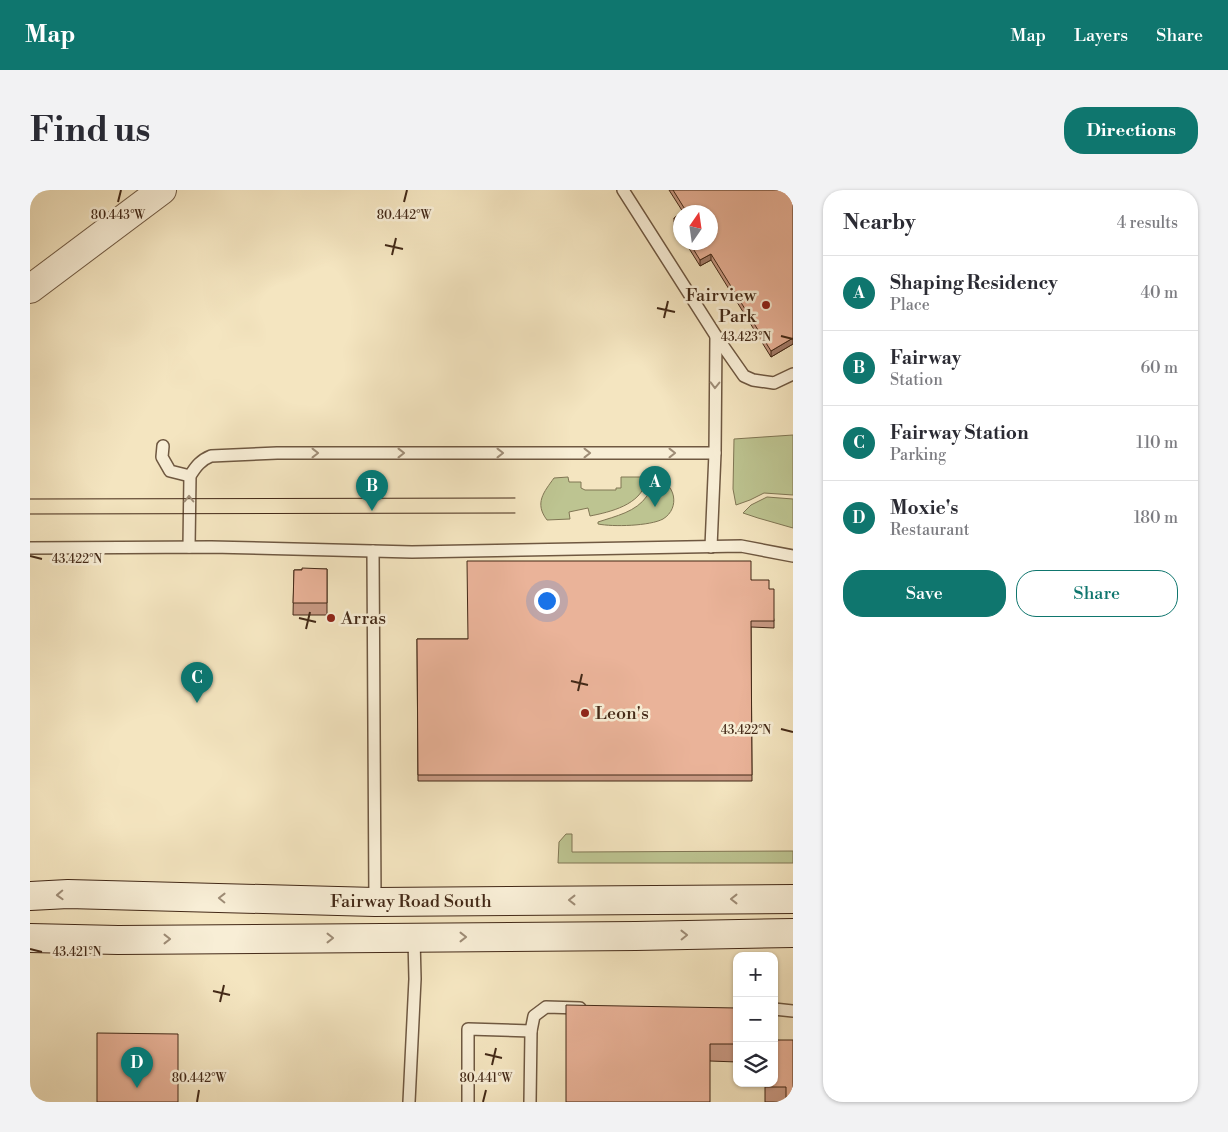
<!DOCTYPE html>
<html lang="en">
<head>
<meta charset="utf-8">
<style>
  body { margin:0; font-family:"Libre Bodoni",serif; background:#f2f2f3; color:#2b2b33 }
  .controls { position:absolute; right:15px; bottom:15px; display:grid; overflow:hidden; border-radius:10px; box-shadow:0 1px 4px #0004 }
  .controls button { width:45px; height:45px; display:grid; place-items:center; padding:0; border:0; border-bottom:1px solid #e1e1e2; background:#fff; color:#2b2b33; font:25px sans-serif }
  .compass { position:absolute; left:643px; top:15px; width:45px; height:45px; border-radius:50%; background:#fff; box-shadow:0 1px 4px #0004; rotate:13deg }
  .you { position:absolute; left:516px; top:410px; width:18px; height:18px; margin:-12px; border:4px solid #fff; border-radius:50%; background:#1a73e8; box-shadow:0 0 0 8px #1a73e833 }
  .badge { display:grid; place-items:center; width:32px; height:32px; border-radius:50%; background:#0f766e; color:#fff; font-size:16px; font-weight:700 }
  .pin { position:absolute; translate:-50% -41px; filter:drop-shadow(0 1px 2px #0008) }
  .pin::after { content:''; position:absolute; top:26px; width:18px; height:15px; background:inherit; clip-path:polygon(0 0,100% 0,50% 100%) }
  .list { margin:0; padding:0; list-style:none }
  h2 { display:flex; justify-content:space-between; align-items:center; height:65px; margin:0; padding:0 20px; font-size:21px }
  h2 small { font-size:16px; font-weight:400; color:#7c7c81 }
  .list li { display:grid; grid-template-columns:32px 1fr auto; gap:15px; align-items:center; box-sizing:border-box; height:75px; padding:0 20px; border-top:1px solid #e1e1e2 }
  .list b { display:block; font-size:19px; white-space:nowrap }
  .list p { margin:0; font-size:16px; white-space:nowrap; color:#7c7c81 }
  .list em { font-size:16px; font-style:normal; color:#7c7c81 }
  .actions { display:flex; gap:10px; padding:15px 20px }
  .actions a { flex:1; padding:11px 0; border:1px solid #0f766e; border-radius:20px; text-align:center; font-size:18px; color:#0f766e }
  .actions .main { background:#0f766e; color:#fff }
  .icon { flex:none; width:28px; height:28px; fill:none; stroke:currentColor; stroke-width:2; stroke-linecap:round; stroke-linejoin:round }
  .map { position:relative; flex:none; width:763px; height:912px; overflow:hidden; border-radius:20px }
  header { display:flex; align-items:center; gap:30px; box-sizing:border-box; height:70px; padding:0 25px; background:#0f766e; color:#fff }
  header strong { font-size:24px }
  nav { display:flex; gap:28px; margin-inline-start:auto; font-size:18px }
  .intro { display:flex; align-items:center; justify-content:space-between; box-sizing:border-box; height:120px; padding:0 30px }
  h1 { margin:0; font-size:35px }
  .button { padding:12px 22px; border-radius:20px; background:#0f766e; color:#fff; font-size:18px; font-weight:700 }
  main { display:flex; gap:30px; padding:0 30px }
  aside { flex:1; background:#fff; border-radius:20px; box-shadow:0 1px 4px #0004 }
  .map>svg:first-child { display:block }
  .green { fill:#bdc491; stroke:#807654 }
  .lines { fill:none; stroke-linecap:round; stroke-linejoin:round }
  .service-casing { stroke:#6f5841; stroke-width:14 }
  .tertiary-casing { stroke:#6f5841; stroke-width:30 }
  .secondary-casing { stroke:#432917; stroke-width:30 }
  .service { stroke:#f8eed6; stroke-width:11 }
  .tertiary { stroke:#f8eed6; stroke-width:28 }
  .secondary { stroke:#f8eed6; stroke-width:28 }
  .tram { stroke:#432917; stroke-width:1 }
  .wall { fill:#c99a84; stroke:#432917 }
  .shaded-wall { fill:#a47d6b; stroke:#432917 }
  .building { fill:#eab399; stroke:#432917 }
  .oneway { stroke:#9e8c76 }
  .ticks { fill:none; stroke:#432917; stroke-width:2 }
  .poi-dot { fill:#8f2418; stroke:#f8eed6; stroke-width:2 }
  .labels { text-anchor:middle; stroke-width:5; stroke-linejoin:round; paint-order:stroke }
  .poi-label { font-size:18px; fill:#432917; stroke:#f8eed6; text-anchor:start }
  .street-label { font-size:18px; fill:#432917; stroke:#f8eed6 }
  .ticks-label { font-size:12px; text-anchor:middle; fill:#432917; stroke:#f8eed6; stroke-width:5; stroke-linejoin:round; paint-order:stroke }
</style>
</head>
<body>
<header>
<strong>Map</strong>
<nav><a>Map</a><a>Layers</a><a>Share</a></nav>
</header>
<div class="intro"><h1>Find us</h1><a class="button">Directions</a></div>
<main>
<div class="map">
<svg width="763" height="912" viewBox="0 0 763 912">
  <rect width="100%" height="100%" fill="#f4e5c0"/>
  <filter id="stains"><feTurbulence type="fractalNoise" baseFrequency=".004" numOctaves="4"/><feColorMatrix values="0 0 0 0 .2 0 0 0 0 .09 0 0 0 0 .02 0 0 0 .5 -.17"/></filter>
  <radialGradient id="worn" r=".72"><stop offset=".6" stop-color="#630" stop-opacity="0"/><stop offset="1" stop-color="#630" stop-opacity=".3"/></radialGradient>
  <g class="green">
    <path d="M763,245V305L734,303L720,310L706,315L703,299L704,249Z"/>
    <path d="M538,287L539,292H551V298L555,300H586V298H591V287H613L616,291C611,315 580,322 560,326L558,318L539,322L540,329L517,330C504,313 514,302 524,288Z"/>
    <path d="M626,289C645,292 651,318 633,329C620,336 583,337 568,334V332C586,326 606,322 617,306C621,301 622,294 626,289Z"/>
    <path d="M737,307L763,309V338L728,328L713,323L721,315Z"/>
    <path d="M536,644H542V662L763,661V673H528L529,652Z"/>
  </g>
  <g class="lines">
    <defs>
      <g id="service">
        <path d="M593,0L686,146L714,186L723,190L744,193L763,184"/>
        <path d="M133,256L132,267L140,281L160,286"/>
        <path d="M159,357L160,286C166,276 171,270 181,266L247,263H685"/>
        <path d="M681,357L685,263L686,146"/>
        <path d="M0,358L181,357L382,362L711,356L763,366"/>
        <path d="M343,361L345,712"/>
        <path d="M744,819L763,821"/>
        <path d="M379,912L385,789L384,748"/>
        <path d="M438,912V839L501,841"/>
        <path d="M500,912L501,841L504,826L516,817L550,818"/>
      </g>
      <path id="tertiary" d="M0,99L132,0"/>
      <g id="secondary">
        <path d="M0,706L38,704L345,712L763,709"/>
        <path d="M0,748L88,750L606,746L763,743"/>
      </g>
    </defs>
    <use href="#service" class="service-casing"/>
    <use href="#tertiary" class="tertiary-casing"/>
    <use href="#secondary" class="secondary-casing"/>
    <use href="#service" class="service"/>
    <use href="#tertiary" class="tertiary"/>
    <use href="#secondary" class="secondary"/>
    <g class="tram">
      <path d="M0,309L485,308"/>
      <path d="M0,324L485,323"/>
    </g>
  </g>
  <g class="wall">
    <path d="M639,0H763V154L741,167L681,70L670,76L655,52H680L653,22Z"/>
    <path d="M650,24V45L644,35V28Z"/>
    <path d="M297,379V425H263L264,380Z"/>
    <path d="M721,390L739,399L744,431V438L721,437L722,591H388L387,449H438Z"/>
    <path d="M707,818V872L680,871L536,912Z"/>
    <path d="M763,850V912H735V893Z"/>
  </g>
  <g class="shaded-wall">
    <path d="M681,64V70L670,76V70Z"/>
    <path d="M763,148V154L741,167V161Z"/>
  </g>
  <g class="building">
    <path d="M643,0H763V148L741,161L681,64L670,70L659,52H680V22H654L656,21Z"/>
    <path d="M650,24V39L644,28Z"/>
    <path d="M437,371H721V390H739V399H744V431H721L722,585H388L387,449H438Z"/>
    <path d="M272,378L297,379V413H263L264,380H272Z"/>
    <path d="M536,815L707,818V854H680V912H536Z"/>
    <path d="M67,843L148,844V912H67Z"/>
    <path d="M744,850H763V912H756V897H735V893H744Z"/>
  </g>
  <defs><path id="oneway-chevron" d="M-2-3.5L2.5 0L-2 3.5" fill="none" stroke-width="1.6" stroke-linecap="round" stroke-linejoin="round" transform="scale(1.25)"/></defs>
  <g class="oneway">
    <use href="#oneway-chevron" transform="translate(685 195) rotate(91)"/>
    <use href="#oneway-chevron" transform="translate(285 263)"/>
    <use href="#oneway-chevron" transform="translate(371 263)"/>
    <use href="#oneway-chevron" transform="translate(470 263)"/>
    <use href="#oneway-chevron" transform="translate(557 263)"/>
    <use href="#oneway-chevron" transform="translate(642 263)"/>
    <use href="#oneway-chevron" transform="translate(159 309) rotate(-90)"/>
    <use href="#oneway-chevron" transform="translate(30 705) rotate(178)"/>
    <use href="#oneway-chevron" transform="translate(192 708) rotate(-179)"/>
    <use href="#oneway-chevron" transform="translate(704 709) rotate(180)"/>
    <use href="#oneway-chevron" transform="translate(542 710) rotate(180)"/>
    <use href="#oneway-chevron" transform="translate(654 745) rotate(-1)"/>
    <use href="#oneway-chevron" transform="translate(433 747)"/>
    <use href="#oneway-chevron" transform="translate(300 748)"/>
    <use href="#oneway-chevron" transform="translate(137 749)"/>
  </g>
  <path class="ticks" d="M88,12L91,0M374,12L377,0M355,55L373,59M362,65L366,48M627,118L645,122M634,128L638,111M751,146L763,149M0,366L12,369M269,428L286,432M276,439L280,422M541,491L558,495M548,501L552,484M751,539L763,542M0,759L12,762M183,801L200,805M190,812L194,795M455,864L472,868M462,875L466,858M167,912L169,900M453,912L456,900"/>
  <g class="poi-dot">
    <circle cx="736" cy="115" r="5"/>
    <circle cx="301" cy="428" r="5"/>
    <circle cx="555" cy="523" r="5"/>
  </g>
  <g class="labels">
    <g class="poi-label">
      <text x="726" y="111" text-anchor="end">Fairview<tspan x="726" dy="21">Park</tspan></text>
      <text x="311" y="434">Arras</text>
      <text x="565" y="529">Leon's</text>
    </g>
    <g class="street-label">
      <text x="381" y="717">Fairway Road South</text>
    </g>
  </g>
  <g class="ticks-label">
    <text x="88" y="29">80.443°W</text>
    <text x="374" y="29">80.442°W</text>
    <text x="716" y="151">43.423°N</text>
    <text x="47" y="373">43.422°N</text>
    <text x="716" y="544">43.422°N</text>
    <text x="47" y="766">43.421°N</text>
    <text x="169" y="892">80.442°W</text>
    <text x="456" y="892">80.441°W</text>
  </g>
  <rect width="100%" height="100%" filter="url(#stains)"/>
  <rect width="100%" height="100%" fill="url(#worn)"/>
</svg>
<div class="controls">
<button>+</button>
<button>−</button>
<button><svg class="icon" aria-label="layers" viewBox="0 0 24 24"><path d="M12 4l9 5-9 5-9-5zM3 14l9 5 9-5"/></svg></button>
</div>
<svg class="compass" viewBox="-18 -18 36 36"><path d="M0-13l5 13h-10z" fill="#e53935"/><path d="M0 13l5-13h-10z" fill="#7c7c81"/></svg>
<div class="you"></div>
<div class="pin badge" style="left:625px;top:317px">A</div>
<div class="pin badge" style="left:342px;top:321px">B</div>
<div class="pin badge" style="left:167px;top:513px">C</div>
<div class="pin badge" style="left:107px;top:898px">D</div>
</div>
<aside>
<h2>Nearby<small>4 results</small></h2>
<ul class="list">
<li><span class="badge">A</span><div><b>Shaping Residency</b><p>Place</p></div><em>40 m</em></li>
<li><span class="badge">B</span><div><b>Fairway</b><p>Station</p></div><em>60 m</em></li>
<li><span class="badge">C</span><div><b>Fairway Station</b><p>Parking</p></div><em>110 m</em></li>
<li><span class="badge">D</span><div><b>Moxie's</b><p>Restaurant</p></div><em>180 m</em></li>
</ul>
<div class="actions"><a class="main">Save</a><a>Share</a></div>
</aside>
</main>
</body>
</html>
